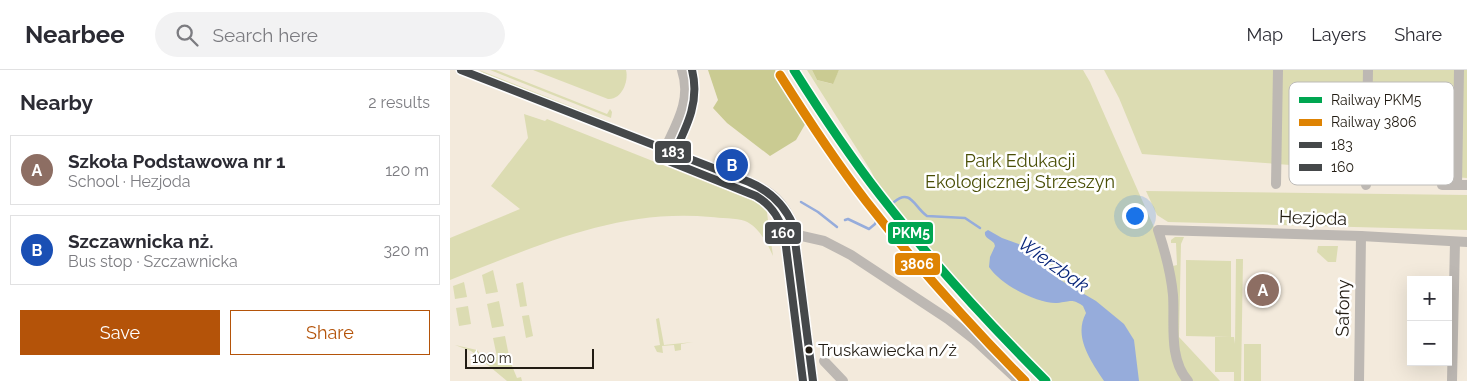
<!DOCTYPE html>
<html lang="en">
<head>
<meta charset="utf-8">
<style>
  body { margin:0; font-family:Raleway,sans-serif; background:#f2f2f3; color:#2b2b33 }
  .controls { position:absolute; right:15px; bottom:15px; display:grid; overflow:hidden; border-radius:0px; box-shadow:0 5px 20px #0002 }
  .controls button { width:45px; height:45px; display:grid; place-items:center; padding:0; border:0; border-bottom:1px solid #e1e1e2; background:#fff; color:#2b2b33; font:25px sans-serif }
  .scale { position:absolute; left:15px; bottom:12px; width:129px; box-sizing:border-box; padding-left:5px; border:2px solid #221c13; border-top:0; font-size:14px; line-height:18px; white-space:nowrap; color:#221c13; -webkit-text-stroke:4px #fff; paint-order:stroke }
  .you { position:absolute; left:684px; top:145px; width:18px; height:18px; margin:-12px; border:4px solid #fff; border-radius:50%; background:#1a73e8; box-shadow:0 0 0 8px #1a73e833 }
  .badge { display:grid; place-items:center; width:32px; height:32px; border-radius:50%; background:#b45309; color:#fff; font-size:16px; font-weight:700 }
  .pin { position:absolute; translate:-50% -50%; border:2px solid #fff; box-shadow:0 1px 5px #0006 }
  .list { margin:0; padding:0; list-style:none }
  h2 { display:flex; justify-content:space-between; align-items:center; height:65px; margin:0; padding:0 20px; font-size:21px }
  h2 small { font-size:16px; font-weight:400; color:#7c7c81 }
  .list li { display:grid; grid-template-columns:32px 1fr auto; gap:15px; align-items:center; box-sizing:border-box; height:70px; margin:0 10px 10px; padding:0 10px; border:1px solid #e1e1e2; border-radius:0px }
  .list b { display:block; font-size:19px; white-space:nowrap }
  .list p { margin:0; font-size:16px; white-space:nowrap; color:#7c7c81 }
  .list em { font-size:16px; font-style:normal; color:#7c7c81 }
  .actions { display:flex; gap:10px; padding:15px 20px }
  .actions a { flex:1; padding:11px 0; border:1px solid #b45309; border-radius:0px; text-align:center; font-size:18px; color:#b45309 }
  .actions .main { background:#b45309; color:#fff }
  .icon { flex:none; width:28px; height:28px; fill:none; stroke:currentColor; stroke-width:2; stroke-linecap:round; stroke-linejoin:round }
  .map { position:relative; flex:none; width:1017px; height:311px; overflow:hidden }
  header { display:flex; align-items:center; gap:30px; box-sizing:border-box; height:70px; padding:0 25px; background:#fff; border-bottom:1px solid #e1e1e2 }
  header strong { font-size:24px }
  nav { display:flex; gap:28px; margin-inline-start:auto; font-size:18px }
  .search { width:350px; height:45px; background:#f2f2f3; display:flex; align-items:center; gap:12px; box-sizing:border-box; padding:0 18px; border-radius:28px; color:#7c7c81; font-size:19px }
  main { display:flex }
  aside { flex:1; background:#fff }
  .map>svg:first-child { display:block }
  .green { fill:#dcdcb2 }
  .forest { fill:#cacb92 }
  .water { fill:#96acdb }
  .lines { fill:none; stroke-linecap:round; stroke-linejoin:round }
  .stream { stroke:#96acdb; stroke-width:2.5 }
  .minor { stroke:#bdb8b3; stroke-width:10 }
  .bus-1-casing { stroke:#fff; stroke-width:11 }
  .bus-2-casing { stroke:#fff; stroke-width:11 }
  .bus-1 { stroke:#45484a; stroke-width:8 }
  .bus-2 { stroke:#45484a; stroke-width:8 }
  .rail-1-casing { stroke:#fff; stroke-width:12 }
  .rail-2-casing { stroke:#fff; stroke-width:12 }
  .rail-1 { stroke:#00a651; stroke-width:9 }
  .rail-2 { stroke:#de8303; stroke-width:9 }
  .bus-dot { fill:#221c13; stroke:#fff; stroke-width:2 }
  .labels { text-anchor:middle; stroke-width:5; stroke-linejoin:round; paint-order:stroke }
  .bus-label { font-size:17px; fill:#221c13; stroke:#fff; text-anchor:start }
  .park-label { font-size:18px; fill:#4a4f07; stroke:#fff }
  .street-label { font-size:18px; fill:#221c13; stroke:#fff }
  .water-label { font-size:19px; font-style:italic; fill:#08267a; stroke:#fff }
  .key { fill:#fff; stroke:#bdbbb8; stroke-width:1 }
  .key-label { font-size:14px; fill:#221c13 }
  .line-badge { stroke:#fff; stroke-width:2 }
  .badge-label { font-size:14px; text-anchor:middle; font-weight:bold; fill:#fff }
</style>
</head>
<body>
<header>
<strong>Nearbee</strong>
<div class="search"><svg class="icon" aria-label="search" viewBox="0 0 24 24"><circle cx="10" cy="10" r="6"/><path d="M15 15l6 6"/></svg>Search here</div>
<nav><a>Map</a><a>Layers</a><a>Share</a></nav>
</header>
<main>
<aside>
<h2>Nearby<small>2 results</small></h2>
<ul class="list">
<li><span class="badge" style="background:#8d6e63">A</span><div><b>Szkoła Podstawowa nr 1</b><p>School · Hezjoda</p></div><em>120 m</em></li>
<li><span class="badge" style="background:#1a4fb4">B</span><div><b>Szczawnicka nż.</b><p>Bus stop · Szczawnicka</p></div><em>320 m</em></li>
</ul>
<div class="actions"><a class="main">Save</a><a>Share</a></div>
</aside>
<div class="map">
<svg width="1017" height="311" viewBox="0 0 1017 311">
  <rect width="100%" height="100%" fill="#f3eadc"/>
  <g class="green">
    <path d="M29,0L160,52L152,51L38,6Z"/>
    <path d="M40,0H46L157,44L160,39L162,42L161,48Z"/>
    <path d="M83,0H176C179,12 171,30 158,29Z"/>
    <path d="M357,0H362L367,10L382,14L389,0H633L640,12L707,164L719,217L721,258L736,311H601C555,264 509,217 467,166C450,145 431,125 421,101Z"/>
    <path d="M654,0H1017V108L692,84L669,28Z"/>
    <path d="M74,44L95,51L97,49L316,136L323,186C318,174 308,156 295,151C287,148 269,148 261,147C167,138 85,177 0,210V168L70,139L41,116L78,68Z"/>
    <path d="M696,121L1017,125V160L718,152L707,145Z"/>
    <path d="M321,130C341,153 340,165 345,195L340,193L334,156Z"/>
    <path d="M725,167H734L731,174L729,267L770,311H741L729,290L723,196L727,195L726,173H721V170Z"/>
    <path d="M868,176H888L886,192H878L867,182Z"/>
    <path d="M786,189H793L791,311H784V302H765V267H784L785,274Z"/>
    <path d="M736,190L781,191V267L736,266Z"/>
    <path d="M43,200L48,222L36,224L32,205Z"/>
    <path d="M14,212L17,227L5,229L3,216Z"/>
    <path d="M73,212L77,236L70,237L66,214Z"/>
    <path d="M49,231L54,256L42,258L37,234Z"/>
    <path d="M18,236L21,254L9,256L6,238Z"/>
    <path d="M79,245L83,266L76,268L72,246Z"/>
    <path d="M209,248L214,275L243,272L231,274V280L225,281L224,275L212,276L213,283L207,282L204,276L210,275L206,249Z"/>
    <path d="M55,266L60,291L67,308L71,307L72,311H57L21,281L5,275L27,280L33,288L47,287L43,268Z"/>
    <path d="M348,272L354,278L359,311H353Z"/>
    <rect x="794" y="274" width="17" height="37"/>
  </g>
  <g class="forest">
    <path d="M258,0H325L334,19L357,51L346,70L320,86L277,53L263,38L268,30Z"/>
    <path d="M362,0H389L383,14L367,10Z"/>
  </g>
  <path class="water" d="M538,160L552,168L585,180L597,189L605,205L612,211L646,231L674,254L684,270L689,311H654C641,291 623,267 636,243L633,236C621,228 621,232 607,233C587,234 550,214 539,197L540,187L545,176L544,173C540,169 534,168 535,162Z"/>
  <g class="lines">
    <g class="stream">
      <path d="M351,132L368,142L387,157"/>
      <path d="M444,132C461,118 464,137 477,146L515,148L530,158"/>
      <path d="M395,150L398,149L419,159L425,154L430,143"/>
    </g>
    <g class="minor">
      <path d="M11,0L299,112C321,121 334,132 343,155L363,311"/>
      <path d="M215,79C227,53 242,29 232,0"/>
      <path d="M826,114L828,0"/>
      <path d="M916,115L918,0"/>
      <path d="M992,115H1017"/>
      <path d="M1007,115L1009,0"/>
      <path d="M345,167L352,166L374,171L401,185L498,249L525,270L569,311"/>
      <path d="M374,291L393,311"/>
      <path d="M738,311C718,288 725,253 723,225C721,203 715,181 708,160L911,166L1017,172"/>
      <path d="M909,311L911,166"/>
      <path d="M1002,311L1005,172"/>
    </g>
    <defs>
      <path id="bus-1" d="M11,0L299,112C320,121 334,134 343,155L363,311"/>
      <g id="bus-2">
        <path d="M224,83C237,56 250,31 242,0"/>
        <path d="M211,88L306,126C323,136 331,150 335,169L353,311"/>
      </g>
    </defs>
    <use href="#bus-1" class="bus-1-casing"/>
    <use href="#bus-2" class="bus-2-casing"/>
    <use href="#bus-1" class="bus-1"/>
    <use href="#bus-2" class="bus-2"/>
    <defs>
      <path id="rail-1" d="M344,0C371,43 399,85 430,125C481,191 537,252 596,311"/>
      <path id="rail-2" d="M330,5C357,48 385,91 416,131C465,194 519,254 575,311"/>
    </defs>
    <use href="#rail-1" class="rail-1-casing"/>
    <use href="#rail-2" class="rail-2-casing"/>
    <use href="#rail-1" class="rail-1"/>
    <use href="#rail-2" class="rail-2"/>
  </g>
  <circle class="bus-dot" cx="359" cy="280" r="4.5"/>
  <g class="labels">
    <g class="bus-label">
      <text x="368" y="286">Truskawiecka n/ż</text>
    </g>
    <g class="park-label">
      <text x="570" y="97">Park Edukacji<tspan x="570" dy="21">Ekologicznej Strzeszyn</tspan></text>
    </g>
    <g class="street-label">
      <text transform="translate(863 148) rotate(2)" y="6">Hezjoda</text>
      <text transform="translate(893 238) rotate(-89)" y="6">Safony</text>
    </g>
    <g class="water-label">
      <text transform="translate(604 194) rotate(35)" y="7">Wierzbak</text>
    </g>
  </g>
  <rect x="839" y="12" width="165" height="103" rx="8" class="key"/>
  <rect x="849" y="27" width="23" height="6" fill="#00a651"/>
  <rect x="849" y="49" width="23" height="7" fill="#de8303"/>
  <rect x="849" y="72" width="23" height="6" fill="#45484a"/>
  <rect x="849" y="94" width="23" height="7" fill="#45484a"/>
  <g class="key-label">
    <text x="881" y="35">Railway PKM5</text>
    <text x="881" y="57">Railway 3806</text>
    <text x="881" y="80">183</text>
    <text x="881" y="102">160</text>
  </g>
  <g class="line-badge">
    <rect x="204" y="70" width="38" height="24" rx="5" fill="#45484a"/>
    <rect x="314" y="151" width="38" height="24" rx="5" fill="#45484a"/>
    <rect x="437" y="151" width="47" height="24" rx="5" fill="#00a651"/>
    <rect x="444" y="182" width="47" height="24" rx="5" fill="#de8303"/>
  </g>
  <g class="badge-label">
    <text x="223" y="87">183</text>
    <text x="333" y="168">160</text>
    <text x="461" y="168">PKM5</text>
    <text x="467" y="199">3806</text>
  </g>
</svg>
<div class="controls">
<button>+</button>
<button>−</button>
</div>
<div class="scale">100 m</div>
<div class="you"></div>
<div class="pin badge" style="left:813px;top:220px;background:#8d6e63">A</div>
<div class="pin badge" style="left:282px;top:95px;background:#1a4fb4">B</div>
</div>
</main>
</body>
</html>
